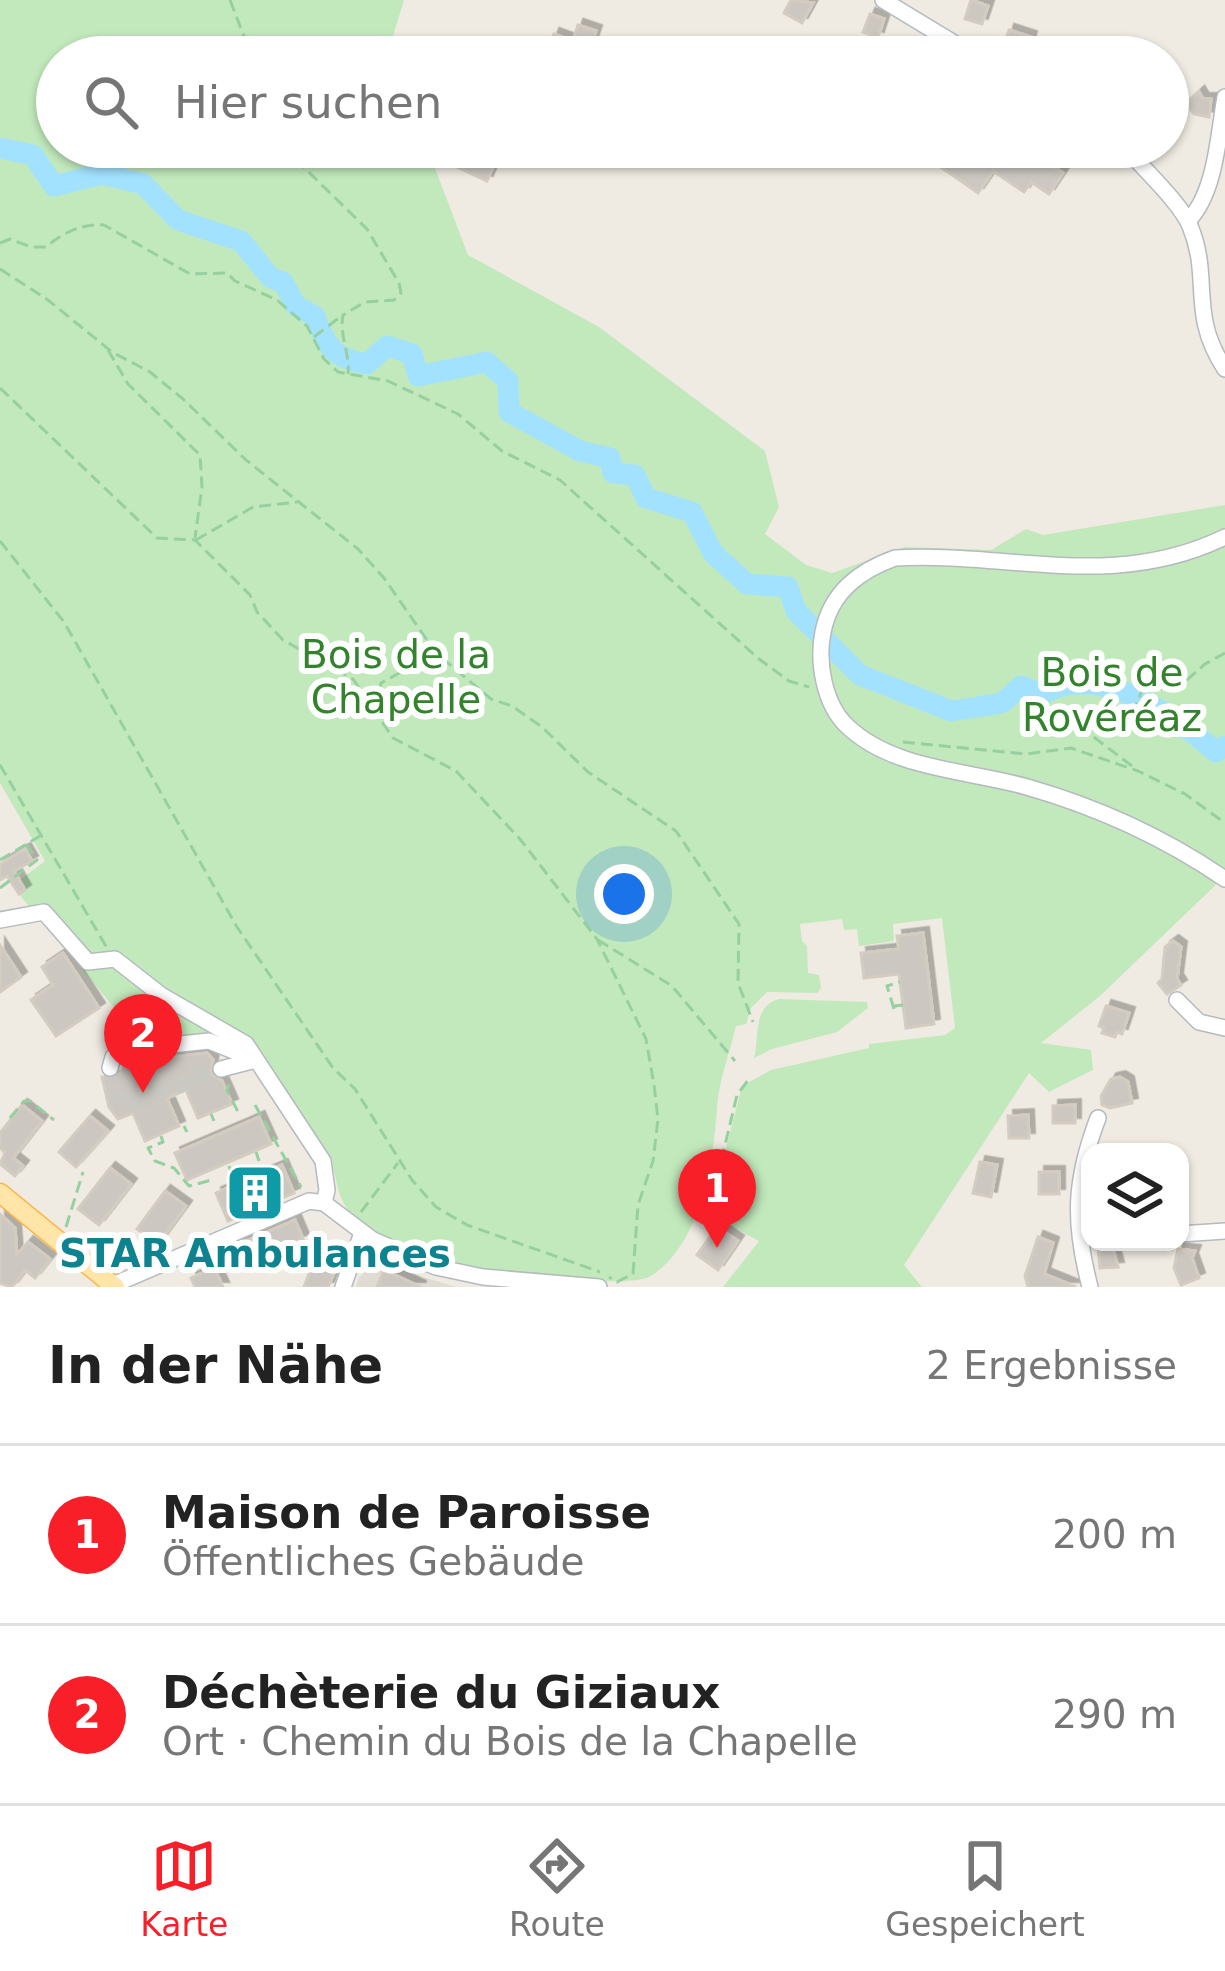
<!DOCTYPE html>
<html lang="de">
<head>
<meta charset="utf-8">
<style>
  body { margin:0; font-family:"DejaVu Sans",sans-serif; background:#f6f6f6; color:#222 }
  .controls { position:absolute; right:36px; bottom:36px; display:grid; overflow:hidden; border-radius:24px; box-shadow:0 3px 9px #0004 }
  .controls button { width:108px; height:108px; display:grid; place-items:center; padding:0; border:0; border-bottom:3px solid #e0e0e0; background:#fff; color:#222; font:60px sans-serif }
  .you { position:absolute; left:624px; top:894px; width:42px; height:42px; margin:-30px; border:9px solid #fff; border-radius:50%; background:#1a73e8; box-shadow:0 0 0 18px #1a73e833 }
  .badge { display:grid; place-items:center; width:78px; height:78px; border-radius:50%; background:#f91f29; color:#fff; font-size:39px; font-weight:700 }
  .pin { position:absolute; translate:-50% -99px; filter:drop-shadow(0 3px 6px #0008) }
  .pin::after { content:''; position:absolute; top:63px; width:42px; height:36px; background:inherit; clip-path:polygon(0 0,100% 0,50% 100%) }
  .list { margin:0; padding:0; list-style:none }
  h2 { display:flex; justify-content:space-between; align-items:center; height:156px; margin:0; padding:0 48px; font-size:51px }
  h2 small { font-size:39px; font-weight:400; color:#767676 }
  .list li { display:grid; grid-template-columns:78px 1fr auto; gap:36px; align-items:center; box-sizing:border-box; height:180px; padding:0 48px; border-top:3px solid #e0e0e0 }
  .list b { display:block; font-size:45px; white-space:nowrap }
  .list p { margin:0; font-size:39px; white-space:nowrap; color:#767676 }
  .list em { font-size:39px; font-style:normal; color:#767676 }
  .icon { flex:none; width:66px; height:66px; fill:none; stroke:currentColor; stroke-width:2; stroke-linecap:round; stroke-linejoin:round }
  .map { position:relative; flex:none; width:1225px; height:1287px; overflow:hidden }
  .search { position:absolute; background:#fff; box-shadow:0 3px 9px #0004; left:36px; right:36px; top:36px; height:132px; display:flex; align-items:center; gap:30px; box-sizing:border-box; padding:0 42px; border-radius:66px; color:#767676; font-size:45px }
  .sheet { height:516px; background:#fff }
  nav { display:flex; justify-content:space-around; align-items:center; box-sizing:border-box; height:168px; border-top:3px solid #e0e0e0; background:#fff; font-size:33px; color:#767676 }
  nav a { display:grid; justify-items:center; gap:6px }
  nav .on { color:#f91f29 }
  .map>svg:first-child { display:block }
  .education { fill:#e1dcd3 }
  .green { fill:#c2e9bc }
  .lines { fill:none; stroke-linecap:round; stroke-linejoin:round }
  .river { stroke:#a3e2ff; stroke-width:21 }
  .building { fill:#ccc7c1; stroke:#d4ccc0; stroke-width:3; filter:url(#shadow) }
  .minor-tunnel { stroke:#cac8c3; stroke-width:15; stroke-dasharray:15 8; stroke-linecap:butt }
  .minor-casing { stroke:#b5babe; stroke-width:18 }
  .major-casing { stroke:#feb64c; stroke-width:21 }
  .path { stroke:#97d0a0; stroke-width:3; stroke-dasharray:12 6; stroke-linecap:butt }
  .minor { stroke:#fff; stroke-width:15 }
  .major { stroke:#ffe6a8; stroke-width:18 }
  .labels { text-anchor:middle; stroke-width:12; stroke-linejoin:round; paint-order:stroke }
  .park-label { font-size:39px; fill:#33832c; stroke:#fff }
  .culture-label { font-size:39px; font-weight:bold; fill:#0d838f; stroke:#fff }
</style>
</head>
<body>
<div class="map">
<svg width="1225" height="1287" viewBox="0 0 1225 1287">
  <defs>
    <filter id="shadow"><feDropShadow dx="5.5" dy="-5.5" stdDeviation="0" flood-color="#0004"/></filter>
  </defs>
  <rect width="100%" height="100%" fill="#efebe2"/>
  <path class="education" d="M382,1260L426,1278L456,1287H356L359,1277Z"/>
  <g class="green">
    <path d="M0,0H404L389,49L392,57H57V147H427L468,255L599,327L765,451L779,507L765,534L806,565L832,573L905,547L991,550L1026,529L1043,535L1225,505V876L1100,996L1041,1043L1091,1050L1093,1070L1049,1092L1029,1073L904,1265L922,1287H723L759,1241L709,1214L742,1086L771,1070L869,1048V1044L945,1035L955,1028L942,918L893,924L894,941L859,946L857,929L844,930L842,919L800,924L802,941L807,946L808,973L819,975L821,988L817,993L767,992L751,1008L746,1024L736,1026C730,1052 719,1080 717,1107C714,1158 701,1247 649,1277C628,1287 538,1277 512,1273C457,1265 394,1255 352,1214C333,1196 339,1170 325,1148C295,1104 260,1068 221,1033L144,1043L12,886L45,861L0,783Z"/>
    <path d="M779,999L867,1002L868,1008L837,1032L772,1049L754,1058C760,1035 752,1007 779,999Z"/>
  </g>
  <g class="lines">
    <path class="river" d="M0,148L33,155L54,186L102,174L143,184L178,220L241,241L271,278L283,282L296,306L315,316C326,347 335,359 367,364L387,346L412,354L418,376L487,362L508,381L509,412L580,451L610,458L613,473L635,475L646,498L692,512L713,553L747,584L788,587L796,611L860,675L951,711L1002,703L1021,686L1042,694C1100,661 1172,714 1216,752L1225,746"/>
  </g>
  <g class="building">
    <path d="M791,0L813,3L802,23L784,13Z"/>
    <path d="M971,0L988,6L982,24L965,19Z"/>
    <path d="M870,14L884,19L878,37L863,32Z"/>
    <path d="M578,25L596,31L587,57L549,48L554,34L573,41Z"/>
    <path d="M1009,30L1031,37L1025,57L1002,54Z"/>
    <path d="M1199,92L1203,99H1211L1209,117L1194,114L1186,104Z"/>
    <path d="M946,147H973L989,158L996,147H1036L1050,156L1046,162L1063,173L1049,194L1031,182L1024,192L993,171L978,193L935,163Z"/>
    <path d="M478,153L496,160L487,181L457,167L461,156L475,160Z"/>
    <path d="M25,849L32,861L14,871L25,890L19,894L7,876L0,880V864Z"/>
    <path d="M923,933L934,1024L906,1028L899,974L864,978L861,953L899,949L897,936Z"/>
    <path d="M1173,941L1181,947L1177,979L1181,985L1167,994L1158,983L1162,979L1165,947Z"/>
    <path d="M0,945L21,977L0,992Z"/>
    <path d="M63,953L99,1008L56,1036L31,1000L53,985L42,967Z"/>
    <path d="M1106,1006L1129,1013L1122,1034L1117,1032L1115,1037L1102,1033L1104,1028L1099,1026Z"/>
    <path d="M207,1053L213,1060L210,1073L222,1081L232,1104L198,1118L186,1090L167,1098L179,1126L145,1141L133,1113L118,1119L109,1107L102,1077H118L127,1062Z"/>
    <path d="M1120,1077L1128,1082L1132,1103L1110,1108L1102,1105L1101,1096L1111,1079Z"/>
    <path d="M22,1105L42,1121L13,1158L23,1166L15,1176L0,1164L5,1153L0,1148V1133Z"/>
    <path d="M1075,1105V1123H1053V1106Z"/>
    <path d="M1028,1115L1029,1138H1009L1008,1116Z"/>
    <path d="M90,1116L108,1131L76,1167L59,1152Z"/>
    <path d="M259,1117L271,1144L187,1180L175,1153Z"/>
    <path d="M980,1162L997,1165L991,1197L973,1193Z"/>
    <path d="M282,1165L294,1193L228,1221L216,1193Z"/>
    <path d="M110,1168L131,1184L99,1225L78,1209Z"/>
    <rect x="1039" y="1172" width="20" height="22"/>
    <path d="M165,1191L186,1206L158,1244L137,1229Z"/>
    <path d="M0,1214L15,1228L17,1255L28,1242L50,1259L35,1278L25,1270L12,1287L0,1283Z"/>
    <path d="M295,1220L303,1239L243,1265L235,1246Z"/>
    <path d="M717,1227L738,1241L718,1270L697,1255Z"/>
    <path d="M1038,1237L1053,1243L1044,1274L1076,1287H1028L1025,1276Z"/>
    <path d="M1112,1246L1118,1267L1100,1268L1098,1248Z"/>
    <path d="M1178,1249L1195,1251L1192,1258L1199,1278L1181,1285L1174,1268Z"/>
    <path d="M317,1253L339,1261L328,1287H304Z"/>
    <path d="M214,1268L223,1287H195L191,1278Z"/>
    <path d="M384,1270L421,1287H377Z"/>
  </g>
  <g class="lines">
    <path class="minor-tunnel" d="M110,1068L116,1093L128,1104L221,1069"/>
    <defs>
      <g id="minor">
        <path d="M883,0L977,57"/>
        <path d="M1125,147C1143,169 1180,202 1190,226C1212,279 1188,313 1225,369"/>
        <path d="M1188,221C1216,192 1218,136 1225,97"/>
        <path d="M1225,537C1114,591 1010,552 895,558C859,571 831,592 823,632C817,662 824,704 847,726C893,770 968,770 1027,787C1097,807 1165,838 1225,879"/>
        <path d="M0,920L44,912L88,962L115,959L161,995L246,1044L323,1161L327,1190L324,1203"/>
        <path d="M1177,1000L1199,1022L1225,1028"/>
        <path d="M110,1068L113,1057L123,1050L209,1041L256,1060L221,1069"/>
        <path d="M1180,1234L1225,1231"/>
        <path d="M113,1285L309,1201L324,1203L373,1240L436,1267L483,1277L599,1287"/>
        <path d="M343,1287L362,1233"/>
        <path d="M1090,1287C1073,1222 1074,1181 1098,1118"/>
      </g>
      <path id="major" d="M0,1193L115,1287"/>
    </defs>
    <use href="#minor" class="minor-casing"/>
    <use href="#major" class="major-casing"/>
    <g class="path">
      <path d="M230,0L252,57"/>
      <path d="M283,147L367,229L399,283L401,293L394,300L365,302L343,315C339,336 350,352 348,374"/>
      <path d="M0,243L10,239L31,247H46C62,233 83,223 104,225L190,274L227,273L235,281L277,300L307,326L324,359L338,372L388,381L458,414L502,451L560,480L759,659L789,681L809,687"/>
      <path d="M0,269L48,300L112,352L150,372L183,399L246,460L358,549L384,578L436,653L491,699L512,706L542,727L588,772L676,831L739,924L738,983L753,1022"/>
      <path d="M314,337L340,317"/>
      <path d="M108,350L128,384L200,455L202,487L195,538"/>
      <path d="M0,388L157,538L195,540L250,595L257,612L283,640L353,679L393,738L456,771L520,839L597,939L646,1039L654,1085L658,1119L653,1161L638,1205L633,1274L617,1282L609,1277"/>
      <path d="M196,540L253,507L297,502"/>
      <path d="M0,541L64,622L237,927L333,1068L355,1089L412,1180L436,1207L467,1225L600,1272"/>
      <path d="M376,708L381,683L434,654"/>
      <path d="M903,742L1026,754L1071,748L1138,771L1185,794L1225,823"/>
      <path d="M0,765L107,948"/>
      <path d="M1132,766L1091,735L1089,724L1130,717L1142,691L1180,686L1205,664L1225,653"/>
      <path d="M0,860L40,836"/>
      <path d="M0,888L37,860L26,844"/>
      <path d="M598,940L672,986L735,1061"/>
      <path d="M903,1005L894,1006L903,1008"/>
      <path d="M894,1009L887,986L900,982"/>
      <path d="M229,1084L227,1090L238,1112"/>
      <path d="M255,1105L301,1187"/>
      <path d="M211,1114L214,1121"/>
      <path d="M10,1118L24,1101H30L54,1120"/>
      <path d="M184,1126L187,1132"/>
      <path d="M161,1136L163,1142L148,1148L155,1161L174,1168L189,1186L208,1181L205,1175"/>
      <path d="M256,1152L259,1161"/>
      <path d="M229,1166L231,1172"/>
      <path d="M713,1195L737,1095L749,1079"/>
      <path d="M361,1212L398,1163"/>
      <path d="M66,1227L83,1172"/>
    </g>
    <use href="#minor" class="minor"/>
    <use href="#major" class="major"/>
  </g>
  <defs>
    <symbol id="building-square" viewBox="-11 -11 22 22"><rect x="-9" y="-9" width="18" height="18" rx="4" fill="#0f9aa8" stroke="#fff"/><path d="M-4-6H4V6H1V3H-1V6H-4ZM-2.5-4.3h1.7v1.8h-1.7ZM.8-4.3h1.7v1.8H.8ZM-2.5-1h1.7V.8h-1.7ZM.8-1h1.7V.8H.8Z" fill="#fff"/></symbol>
  </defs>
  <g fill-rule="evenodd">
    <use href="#building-square" x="222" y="1160" width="66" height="66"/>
  </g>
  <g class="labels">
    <g class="park-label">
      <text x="396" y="668">Bois de la<tspan x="396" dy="45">Chapelle</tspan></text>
      <text x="1112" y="686">Bois de<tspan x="1112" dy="45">Rovéréaz</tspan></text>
    </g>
    <g class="culture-label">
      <text x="255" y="1267">STAR Ambulances</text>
    </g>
  </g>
</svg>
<div class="controls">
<button><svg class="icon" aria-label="layers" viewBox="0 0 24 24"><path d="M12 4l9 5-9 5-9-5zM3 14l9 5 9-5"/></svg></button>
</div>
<div class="you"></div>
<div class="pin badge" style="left:717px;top:1248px">1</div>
<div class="pin badge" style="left:143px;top:1093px">2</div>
<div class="search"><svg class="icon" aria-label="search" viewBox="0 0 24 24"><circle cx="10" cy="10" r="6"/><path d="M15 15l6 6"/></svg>Hier suchen</div>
</div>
<section class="sheet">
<h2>In der Nähe<small>2 Ergebnisse</small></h2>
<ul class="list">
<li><span class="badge">1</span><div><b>Maison de Paroisse</b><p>Öffentliches Gebäude</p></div><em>200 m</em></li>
<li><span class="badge">2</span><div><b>Déchèterie du Giziaux</b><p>Ort · Chemin du Bois de la Chapelle</p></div><em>290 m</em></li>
</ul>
</section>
<nav>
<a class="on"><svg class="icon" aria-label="map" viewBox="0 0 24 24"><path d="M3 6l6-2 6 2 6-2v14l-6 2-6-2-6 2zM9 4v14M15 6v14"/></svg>Karte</a>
<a><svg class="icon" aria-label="directions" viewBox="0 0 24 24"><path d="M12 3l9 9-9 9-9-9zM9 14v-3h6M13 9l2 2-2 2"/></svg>Route</a>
<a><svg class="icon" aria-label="saved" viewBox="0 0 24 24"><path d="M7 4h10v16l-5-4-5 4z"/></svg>Gespeichert</a>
</nav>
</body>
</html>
